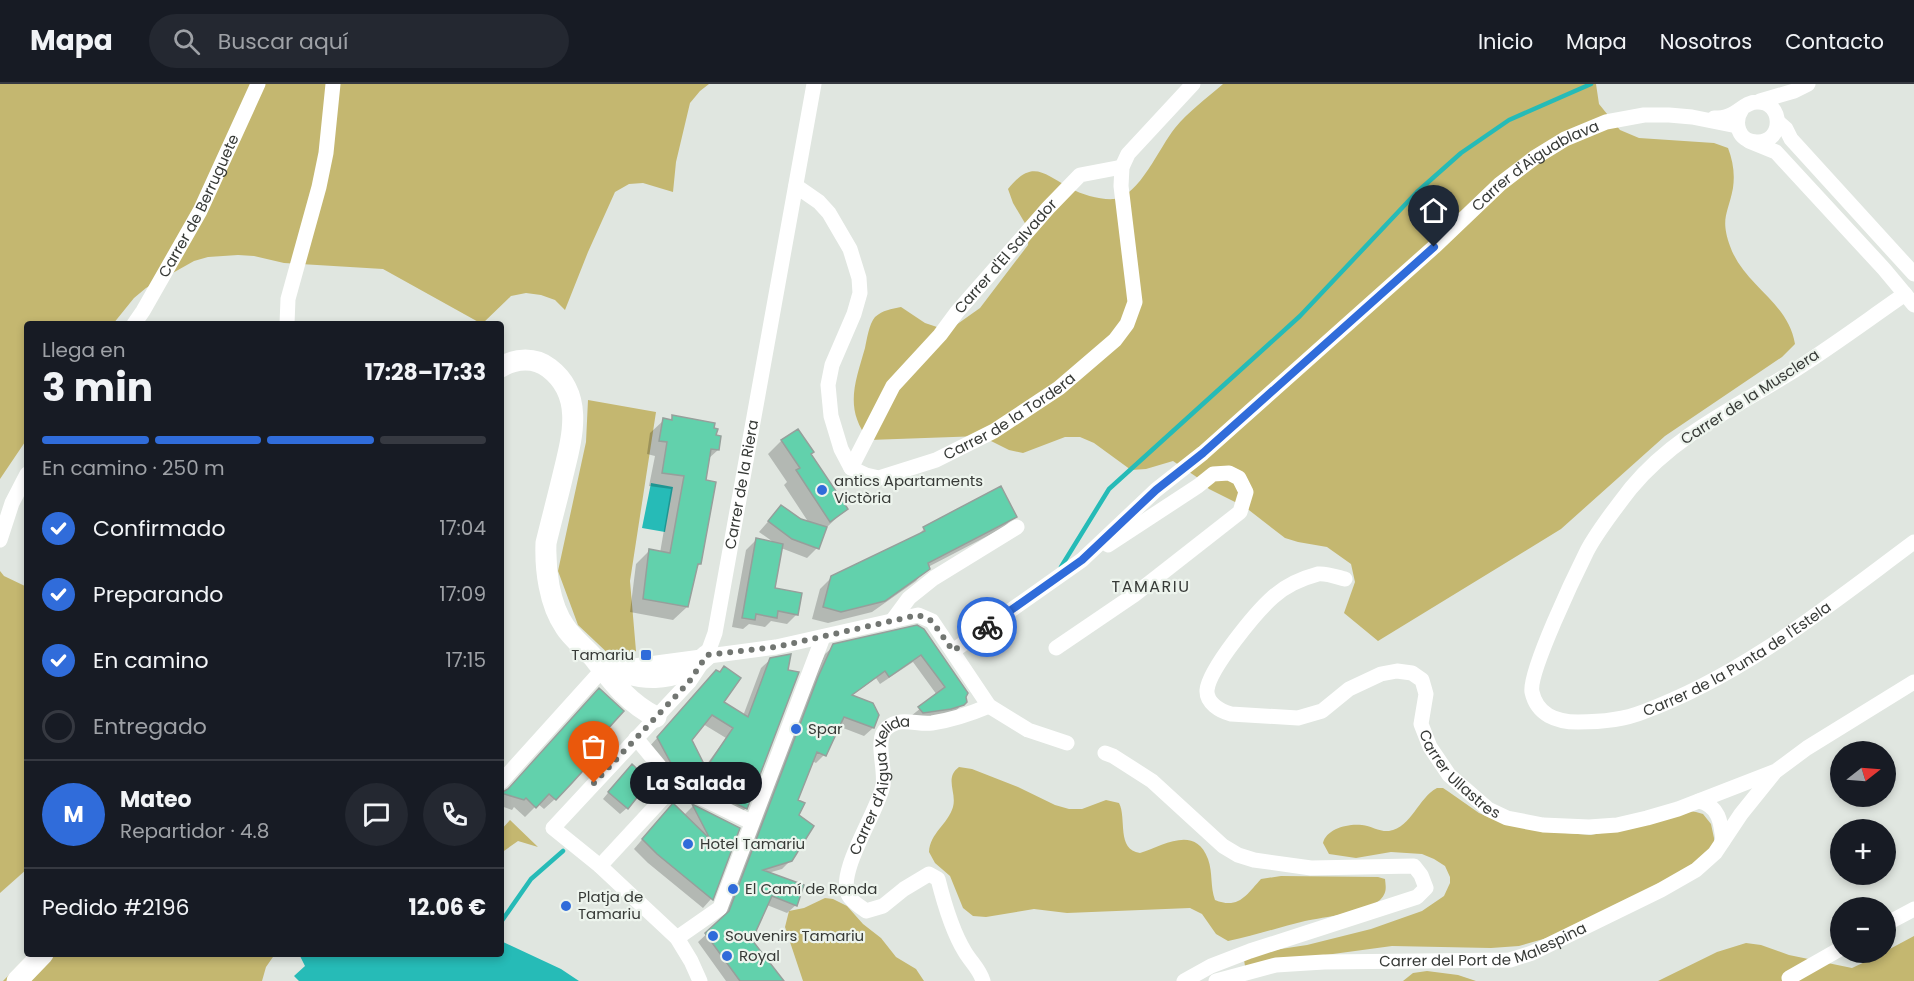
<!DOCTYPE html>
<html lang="es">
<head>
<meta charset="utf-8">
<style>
  :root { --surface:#171b24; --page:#242831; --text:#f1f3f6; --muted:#9ea1a6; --line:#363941; --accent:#306cda }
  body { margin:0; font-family:Poppins,sans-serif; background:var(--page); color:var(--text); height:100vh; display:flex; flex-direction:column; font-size:22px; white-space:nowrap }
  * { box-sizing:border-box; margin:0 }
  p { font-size:20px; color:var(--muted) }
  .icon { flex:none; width:33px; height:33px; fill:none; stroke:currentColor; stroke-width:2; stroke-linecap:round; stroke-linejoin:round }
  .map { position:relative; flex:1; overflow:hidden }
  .side { position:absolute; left:24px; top:237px; width:480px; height:636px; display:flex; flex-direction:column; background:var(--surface); border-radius:6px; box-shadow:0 3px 9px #0003 }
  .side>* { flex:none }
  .needle { width:39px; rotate:73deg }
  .controls { position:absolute; left:1830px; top:657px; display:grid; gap:12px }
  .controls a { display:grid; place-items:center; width:66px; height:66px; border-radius:50%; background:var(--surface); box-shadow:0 3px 9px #0003; font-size:30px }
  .pin { position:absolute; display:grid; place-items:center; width:51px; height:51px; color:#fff; margin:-62px -26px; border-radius:50% 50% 50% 0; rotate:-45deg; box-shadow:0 0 6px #0007 }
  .pin .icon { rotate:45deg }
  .courier { position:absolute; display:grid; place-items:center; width:60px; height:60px; margin:-30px; border:4px solid #306cda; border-radius:50%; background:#fff; color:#222; box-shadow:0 2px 8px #0007 }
  .bubble { position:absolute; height:42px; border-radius:21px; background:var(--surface); box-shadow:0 3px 9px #0003; font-size:20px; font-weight:700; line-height:42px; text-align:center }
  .headline em { font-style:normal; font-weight:700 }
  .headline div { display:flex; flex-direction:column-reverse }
  .headline { display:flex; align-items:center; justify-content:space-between; height:102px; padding:0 18px }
  h1 { font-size:39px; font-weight:700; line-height:45px }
  .bar { display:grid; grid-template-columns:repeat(4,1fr); gap:9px 6px; align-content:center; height:72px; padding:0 18px }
  .bar i { height:8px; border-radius:4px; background:var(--line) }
  .bar .current { background:var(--accent) }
  .bar p { grid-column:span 4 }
  .line { display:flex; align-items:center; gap:15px; padding:0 18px; border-top:2px solid var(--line) }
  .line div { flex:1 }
  .round { display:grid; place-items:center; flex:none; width:63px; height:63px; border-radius:32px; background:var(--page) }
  ol { padding:0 18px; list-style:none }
  li { display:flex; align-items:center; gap:18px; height:66px }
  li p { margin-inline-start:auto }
  li .icon { padding:6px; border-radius:50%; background:var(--accent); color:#fff; stroke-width:4 }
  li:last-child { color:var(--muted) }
  li i { width:33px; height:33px; border:3px solid var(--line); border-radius:50% }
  header { display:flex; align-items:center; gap:36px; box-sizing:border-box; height:84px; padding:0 30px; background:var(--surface); border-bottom:2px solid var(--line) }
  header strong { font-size:28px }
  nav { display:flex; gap:33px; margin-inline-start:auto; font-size:21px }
  .search { width:420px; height:54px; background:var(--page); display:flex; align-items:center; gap:15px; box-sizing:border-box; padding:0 21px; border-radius:33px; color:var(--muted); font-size:22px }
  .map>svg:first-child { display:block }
</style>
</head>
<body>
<header>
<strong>Mapa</strong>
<div class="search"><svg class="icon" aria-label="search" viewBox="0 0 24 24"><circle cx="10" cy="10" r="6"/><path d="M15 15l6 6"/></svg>Buscar aquí</div>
<nav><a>Inicio</a><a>Mapa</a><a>Nosotros</a><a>Contacto</a></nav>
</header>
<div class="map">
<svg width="1914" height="897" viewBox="0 0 1914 897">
  <rect width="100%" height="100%" fill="#e0e6e0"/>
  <path fill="#c4b770" d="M0,0H709L700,7L690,19L676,78L673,108L643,99L629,100L615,108L588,168L565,226L555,216L541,211L526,209L511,212L482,240L383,185L284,179L254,172L238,171L208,173L194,177L146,204L134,214L113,240H27V355L0,395Z
    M1223,0H1596L1599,20L1620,46L1639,54L1714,59L1728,64C1733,77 1735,90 1733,104C1728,130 1720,134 1730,162C1744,202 1788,217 1795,260L1782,273L1665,352L1561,445L1378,557L1344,529L1355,498L1351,480L1327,463L1298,458L1285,454L1245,423L1209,405L1198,394L1173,377L1146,385L1131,386L1094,359L1080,353H1065L1023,369L1009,366L981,352L869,356C844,325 855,299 865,264C867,255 869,240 875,233C883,226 891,225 901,223L925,239L940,244L956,241L980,224L1028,161L1029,146L1013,119L1008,105C1032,75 1043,89 1070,104C1082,111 1101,116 1114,115C1139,113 1160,62 1175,44C1188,28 1207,14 1223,0Z
    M588,316L656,328L630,497L636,567L614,575L578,541L558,487L586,358Z
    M0,487L4,492L27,503V785L0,809Z
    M959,683L972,685L1018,703L1055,721L1069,725H1082L1106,716L1119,719C1127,734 1116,766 1140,769C1163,762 1195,740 1208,775C1213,789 1210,803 1215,816C1239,826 1247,810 1261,795L1281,792L1378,793L1385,795C1386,804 1387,809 1380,816C1365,829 1324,833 1305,837C1279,843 1254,852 1228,857L1216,850L1202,830L1190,824L1067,829L1034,825L986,833L973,832L963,824L950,792L935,779L929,768C930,749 948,740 953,723C957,708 944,694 959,683Z
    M1437,704H1443L1449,708L1479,729L1505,740L1540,747L1591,751L1653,739L1689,727L1696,728L1703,730L1711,740L1714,754V761L1709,768L1677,792L1547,854L1519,862L1491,864L1392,862L1245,882L1244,876L1274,866L1307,861L1371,845L1422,827L1444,812L1450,799V793L1445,782L1434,775L1422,770L1391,768L1356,774L1329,770L1323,759C1326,745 1348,739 1362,741C1371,742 1380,748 1389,747C1412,743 1418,714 1437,704Z
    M510,736L538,763L518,757L501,769V746Z
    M825,814L833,815L847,822L863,840L881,854L896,873L916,885L924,897H803L785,843L789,827L804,824Z
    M1914,852V897H1658L1717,868L1746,859L1761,861L1789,871L1852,884L1886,868V867Z
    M29,870H275L266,883L262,897H3Z
    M1427,887L1458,891L1476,897H1403L1413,889Z"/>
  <path fill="#26bbb7" d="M651,399L673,403L665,448L642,444Z
    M501,857L561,885L579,897H299L294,892L305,882L299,870H501Z"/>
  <path fill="#0003" fill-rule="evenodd" d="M673,333L715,352L718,366L708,375L704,397L700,480L695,484L692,496L687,523L673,536L630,528L636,480L649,467L660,469L671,405L649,402L655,372L647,370L650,349L664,336L669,337Z
    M797,347L809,371L846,425L826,444L817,464L807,474L781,464L773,505L797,530L787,540L771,537L765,543L749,540L743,545L732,543L746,466L756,456L776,460L759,448L781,423L801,437L809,439L784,401L787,398L768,370L781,357Z
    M1001,405L1015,432L1003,444L928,483L916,497L872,528L828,539L812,535L820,505L832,493L915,454L924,445Z
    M917,543L965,617L954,629L942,633L911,632L937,611L913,578L880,600L876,594L851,612L877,631L873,644L864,652L838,642L824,671L816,679L812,677L796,717L797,732L791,776L782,785L768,789L796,821L787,829L767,821L751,856L783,897H726L698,858L722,836L810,603L825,570L834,562Z
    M771,575L746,724L737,733L672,702L649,663L708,597L722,619L743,632L761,584ZM703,640L726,654L704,684L690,655Z
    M603,648L555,715L544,725L538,720L525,733L514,723L512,726L501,722V708L504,709Z
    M625,688L627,724L620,730L603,715Z
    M693,722L738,744L711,815L703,824L648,779L634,765L664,730L684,731Z"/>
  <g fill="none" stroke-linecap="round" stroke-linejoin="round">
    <path stroke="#26bbb7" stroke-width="4.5" d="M1061,483L1109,405L1300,232L1417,108L1461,69L1509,36L1591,0
      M501,838L531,795L563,767"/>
  </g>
  <path fill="#62d1ac" stroke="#969f9b" stroke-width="1.5" fill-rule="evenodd" d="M672,331L715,339L714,344L718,345L716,351L721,352L719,366L711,365L706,396L716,398L701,480H698L688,523L643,515L649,465L670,469L684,392L662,389L667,358L659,357L663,334L672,336Z
    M798,345L814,368L811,370L848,425L830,438L796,386L800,384L781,356Z
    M1001,402L1017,433L928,479L930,485L885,517L841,528L823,523L831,492L925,447L923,443Z
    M781,421L801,435L827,443L819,465L792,455L768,437Z
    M756,454L783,460L775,504L802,509L798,531L778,527L777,534L756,530L755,536L742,534Z
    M917,541L924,545L968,609L966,613L967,618L964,621L951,625L923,629L918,623L945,603L921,571L889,593L885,587L852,611L873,619L879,631L874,644L844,633L826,672L817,668L798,716L805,719L799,731L814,742L792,777L763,786L804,801L797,822L772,812L752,856L784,897H740L705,849L729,827L818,593L833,560Z
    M791,570L788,586L799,588L747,725L681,693L673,683L657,653L716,586L720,588L724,582L741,594L724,618L748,633L770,574ZM712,631L733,644L706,684L692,656Z
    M599,604L624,627L605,648L607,650L605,654L609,658L572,699L556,716L549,710L536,724L526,714L524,716L501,709L508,705Z
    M632,680L650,697L628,725L608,708Z
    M673,719L710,755L692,720L740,744L713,816L657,770L642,755Z"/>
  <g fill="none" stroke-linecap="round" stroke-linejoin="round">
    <g stroke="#fff" stroke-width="15">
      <path d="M1760,17L1794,7L1808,0"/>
      <path d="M1714,34C1719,34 1724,34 1728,32C1739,29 1745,18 1757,18C1784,17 1784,59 1757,58C1738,58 1733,38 1742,25"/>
      <path d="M1778,38L1786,45L1791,55L1914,190"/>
      <path d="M1749,57L1776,68L1884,185L1914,221"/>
      <path id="s1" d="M796,102L819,118L829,129L850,165L859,194L860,209L854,230L832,281L828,301L831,332L841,365L851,384L866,391L879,394L936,376L994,347L1059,304L1115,256L1127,240L1135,218L1121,102L1122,83L1128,70L1193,0"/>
      <path id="s2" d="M1905,210C1866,237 1827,266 1787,291C1732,325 1673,353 1631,404C1617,422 1598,446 1587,467C1576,489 1528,589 1532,608C1537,631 1557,638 1578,638C1600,638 1623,636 1643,628C1744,591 1829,521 1914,458"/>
      <path id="s3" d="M134,240L143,227L200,127L258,0"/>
      <path d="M287,240L288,215L319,103L326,69L333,0"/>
      <path id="s4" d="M851,384L893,302L940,251L957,228L1048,124L1080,91L1122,83"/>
      <path d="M0,456L12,419L27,390"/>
      <path id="s5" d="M1345,495C1337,493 1326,489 1318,490C1303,494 1285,502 1273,513C1256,528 1209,585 1207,606C1206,619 1220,627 1231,630L1298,634L1322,627L1349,605L1381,590L1397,587L1412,589L1422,596L1426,610L1421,640L1430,663L1449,691L1488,725L1507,734L1543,741L1589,743L1617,741L1647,734L1678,725L1776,687L1807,664L1914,598"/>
      <path d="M892,537L909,514L934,494L1017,443"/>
      <path d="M1056,564L1134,511L1240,428L1246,408L1239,394L1229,389L1213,390L1198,402L1108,461"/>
      <path id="s6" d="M953,567L1082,476L1156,406L1203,369L1434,163L1500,100L1534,74L1565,55L1606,38L1644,31H1669L1692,33L1737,42"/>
      <path d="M619,584L776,563L918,531L932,537L989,622L1028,646L1067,659"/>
      <path d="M636,654L675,701L751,738"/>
      <path d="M1105,669L1113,672L1152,697L1223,762L1238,771L1254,776L1311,784L1414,782L1421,791L1426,804L1417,813L1250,867L1211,882L1184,897"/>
      <path d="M501,698L602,586"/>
      <path d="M1699,717C1719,722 1721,738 1723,757"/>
      <path d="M600,782L675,701"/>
      <path d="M1886,840L1914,825"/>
      <path d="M677,854L720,824L823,553"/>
      <path d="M1789,894L1840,865"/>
      <path id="s7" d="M700,897L691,877L677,854L600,782L553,744L689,598L707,571L715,549L814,0"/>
      <path id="s8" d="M983,897C980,886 971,878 965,868C952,847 944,819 938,795L929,790L904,805L883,822L866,827C861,823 852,818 849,812C835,790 879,726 883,701C886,684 874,655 887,644C901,632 916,641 932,639C952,636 970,630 989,622"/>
      <path id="s9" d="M1216,897L1276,881L1324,878L1510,876L1532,869L1661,806L1696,786L1715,769L1741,730L1774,689"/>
    </g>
    <path stroke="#fff" stroke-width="21" d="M501,283C516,274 535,273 549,284C586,312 571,357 562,395C557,416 551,438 546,459C545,485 549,520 565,543C572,554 584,563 593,573C612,597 628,619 656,633
      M600,577C636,599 676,601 707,571
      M17,897L43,870"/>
  </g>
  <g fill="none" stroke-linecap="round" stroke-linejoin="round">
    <path stroke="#727672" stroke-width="6" stroke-dasharray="0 10.8" d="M594,699L689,598L707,571L776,563L918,531L932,537L953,567L987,543"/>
    <path stroke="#306cda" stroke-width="8" d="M987,543L1082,476L1156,406L1203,369L1434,163"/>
  </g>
  <g fill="#306cda" stroke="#edf4ed" stroke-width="2">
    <circle cx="822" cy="406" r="6"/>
    <rect x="640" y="565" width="12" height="12" rx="3"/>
    <circle cx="796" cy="645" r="6"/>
    <circle cx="688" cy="760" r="6"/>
    <circle cx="733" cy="805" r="6"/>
    <circle cx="566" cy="822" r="6"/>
    <circle cx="713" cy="852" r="6"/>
    <circle cx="727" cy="872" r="6"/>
  </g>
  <g text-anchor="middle" stroke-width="4.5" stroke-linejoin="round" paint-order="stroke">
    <g font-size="15" fill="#373a37" stroke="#edf4ed">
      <text dy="5" stroke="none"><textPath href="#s6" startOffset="760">Carrer d'Aiguablava</textPath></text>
      <text dy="5" stroke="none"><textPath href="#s3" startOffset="135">Carrer de Berruguete</textPath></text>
      <text dy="5" stroke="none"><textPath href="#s4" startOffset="264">Carrer d'El Salvador</textPath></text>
      <text transform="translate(1750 313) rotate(-33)" y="5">Carrer de la Musclera</text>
      <text dy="5" stroke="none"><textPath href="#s1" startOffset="490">Carrer de la Tordera</textPath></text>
      <text dy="5" stroke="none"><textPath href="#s7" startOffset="621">Carrer de la Riera</textPath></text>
      <text dy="5" stroke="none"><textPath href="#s2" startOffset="800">Carrer de la Punta de l'Estela</textPath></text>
      <text dy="5" stroke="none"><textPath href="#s5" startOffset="546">Carrer Ullastres</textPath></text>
      <text dy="5" stroke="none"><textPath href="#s8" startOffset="342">Carrer d'Aigua Xelida</textPath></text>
      <text dy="5" stroke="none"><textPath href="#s9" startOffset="272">Carrer del Port de Malespina</textPath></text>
    </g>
    <g font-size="15" fill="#373a37" stroke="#edf4ed" text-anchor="start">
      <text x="834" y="402">antics Apartaments<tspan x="834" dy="17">Victòria</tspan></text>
      <text x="634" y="576" text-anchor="end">Tamariu</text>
      <text x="808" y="650">Spar</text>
      <text x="700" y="765">Hotel Tamariu</text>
      <text x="745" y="810">El Camí de Ronda</text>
      <text x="578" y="818">Platja de<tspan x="578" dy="17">Tamariu</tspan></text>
      <text x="725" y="857">Souvenirs Tamariu</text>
      <text x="739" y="877">Royal</text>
    </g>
    <g font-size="16" letter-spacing="1.5" fill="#373a37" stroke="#edf4ed">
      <text x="1151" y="508">TAMARIU</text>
    </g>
  </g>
</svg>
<div class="controls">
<a><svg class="needle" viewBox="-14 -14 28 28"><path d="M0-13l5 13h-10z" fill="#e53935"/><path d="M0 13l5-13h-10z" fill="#9ea1a6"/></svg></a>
<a>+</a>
<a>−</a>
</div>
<div class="pin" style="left:594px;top:699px;background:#ea580c"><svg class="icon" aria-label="bag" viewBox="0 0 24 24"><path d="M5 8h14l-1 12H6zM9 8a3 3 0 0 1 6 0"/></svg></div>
<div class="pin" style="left:1434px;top:163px;background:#1f2937"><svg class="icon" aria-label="home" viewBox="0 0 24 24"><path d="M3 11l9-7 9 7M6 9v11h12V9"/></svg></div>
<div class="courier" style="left:987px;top:543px"><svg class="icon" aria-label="bike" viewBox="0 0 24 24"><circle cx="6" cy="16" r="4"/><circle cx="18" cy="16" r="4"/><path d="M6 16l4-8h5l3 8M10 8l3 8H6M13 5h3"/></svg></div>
<div class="bubble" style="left:630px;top:678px;width:132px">La Salada</div>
<section class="side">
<div class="headline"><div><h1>3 min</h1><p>Llega en</p></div><em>17:28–17:33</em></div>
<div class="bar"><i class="current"></i><i class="current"></i><i class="current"></i><i></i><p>En camino · 250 m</p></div>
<ol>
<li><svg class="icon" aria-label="check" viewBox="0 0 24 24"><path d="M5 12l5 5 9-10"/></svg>Confirmado<p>17:04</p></li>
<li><svg class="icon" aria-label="check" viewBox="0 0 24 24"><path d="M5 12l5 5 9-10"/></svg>Preparando<p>17:09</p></li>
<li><svg class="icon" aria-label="check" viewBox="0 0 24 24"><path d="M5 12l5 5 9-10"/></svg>En camino<p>17:15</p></li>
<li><i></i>Entregado</li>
</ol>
<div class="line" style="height:108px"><b class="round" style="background:var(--accent);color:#fff">M</b><div><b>Mateo</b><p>Repartidor · 4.8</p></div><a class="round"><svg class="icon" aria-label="chat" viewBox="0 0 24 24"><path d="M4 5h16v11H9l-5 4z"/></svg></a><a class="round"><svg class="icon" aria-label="phone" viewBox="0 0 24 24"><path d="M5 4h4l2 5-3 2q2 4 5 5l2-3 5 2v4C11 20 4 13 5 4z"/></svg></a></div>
<div class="line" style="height:78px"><div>Pedido #2196</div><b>12.06 €</b></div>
</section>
</div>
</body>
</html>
